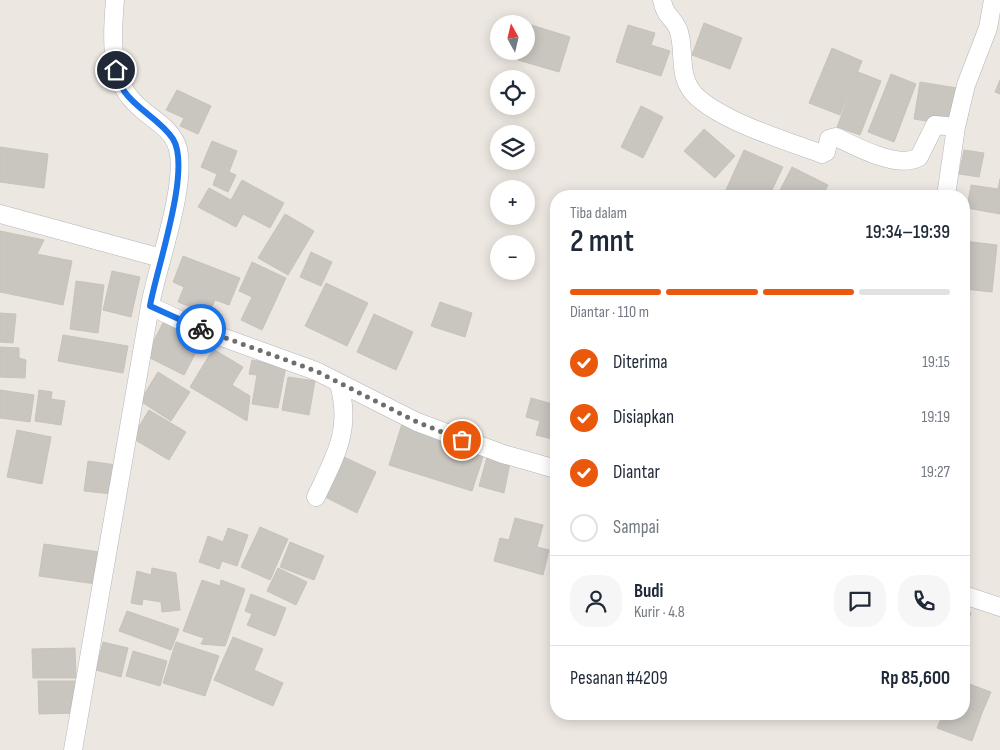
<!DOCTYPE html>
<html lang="id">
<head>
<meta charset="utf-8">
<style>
  :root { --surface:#fff; --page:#f6f6f7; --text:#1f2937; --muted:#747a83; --line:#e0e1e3; --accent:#ea580c }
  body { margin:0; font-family:"Sofia Sans Condensed",sans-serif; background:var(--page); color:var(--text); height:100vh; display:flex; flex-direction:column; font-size:19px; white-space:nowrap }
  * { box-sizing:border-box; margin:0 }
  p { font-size:16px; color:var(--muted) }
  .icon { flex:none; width:28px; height:28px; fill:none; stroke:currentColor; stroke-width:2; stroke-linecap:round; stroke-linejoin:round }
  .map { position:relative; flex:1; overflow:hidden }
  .details { position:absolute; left:550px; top:190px; width:420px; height:530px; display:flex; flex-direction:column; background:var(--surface); border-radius:20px; box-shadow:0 2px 12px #0003 }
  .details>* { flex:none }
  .needle { width:32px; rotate:352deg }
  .tools { position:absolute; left:490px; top:15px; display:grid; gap:10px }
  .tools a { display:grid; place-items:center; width:45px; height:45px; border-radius:50%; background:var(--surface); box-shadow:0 2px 12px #0003; font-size:25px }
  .pin { position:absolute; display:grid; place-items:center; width:42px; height:42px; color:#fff; margin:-21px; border:2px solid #fff; border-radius:50%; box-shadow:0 1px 5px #0007 }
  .courier { position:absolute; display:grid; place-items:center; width:50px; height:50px; margin:-25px; border:4px solid #1a73e8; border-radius:50%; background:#fff; color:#222; box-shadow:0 1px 6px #0007 }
  .summary em { font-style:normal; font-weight:600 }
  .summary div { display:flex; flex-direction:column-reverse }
  .summary { display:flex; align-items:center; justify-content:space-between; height:85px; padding:0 20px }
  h1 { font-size:32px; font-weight:600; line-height:38px }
  .bar { display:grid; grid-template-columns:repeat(4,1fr); gap:8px 5px; align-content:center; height:60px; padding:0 20px }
  .bar i { height:6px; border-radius:4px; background:var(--line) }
  .bar .active { background:var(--accent) }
  .bar p { grid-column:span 4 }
  .line { display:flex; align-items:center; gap:12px; padding:0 20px; border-top:1px solid var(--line) }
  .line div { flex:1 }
  .round { display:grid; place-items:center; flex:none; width:52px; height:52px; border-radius:20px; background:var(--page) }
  ol { padding:0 20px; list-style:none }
  li { display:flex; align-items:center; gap:15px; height:55px }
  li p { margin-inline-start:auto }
  li .icon { padding:5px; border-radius:50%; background:var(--accent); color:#fff; stroke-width:4 }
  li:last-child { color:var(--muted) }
  li i { width:28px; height:28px; border:2px solid var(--line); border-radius:50% }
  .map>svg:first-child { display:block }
</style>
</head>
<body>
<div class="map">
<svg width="1000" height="750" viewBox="0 0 1000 750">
  <rect width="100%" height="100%" fill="#ede7e1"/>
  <path fill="#c9c5bf" stroke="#c9c2bb" d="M704,23L742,38L730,69L692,55Z
    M528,24L570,37L559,72L518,60L520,51H526Z
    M628,25L655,33L651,45L670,51L661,76L616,62Z
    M832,48L862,61L840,115L809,103Z
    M858,72L881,81L860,135L837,127Z
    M891,74L916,84L894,142L868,132Z
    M1000,80V94L995,92Z
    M920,82L957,88L950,125L914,119Z
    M177,90L211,106L198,134L180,126L184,118L166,110Z
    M641,106L663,117L643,158L621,147Z
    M704,129L735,156L715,178L684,151Z
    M212,141L237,151L229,172L236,175L228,192L213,185L217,174L201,167Z
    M0,147L48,154L44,188L0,182Z
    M744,150L783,167L769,196H740L726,190Z
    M964,150L984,153L979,177L959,174Z
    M792,167L828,185L823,196H777Z
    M1000,179V214L967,208L971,185L998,189Z
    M242,180L284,203L270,228L243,214L236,227L198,207L209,188L231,200Z
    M285,214L314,231L288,275L258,258Z
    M0,231L44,240L37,254L72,261L63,305L0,292Z
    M964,241L997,245L992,292L964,289Z
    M311,252L332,262L321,286L300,277Z
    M183,256L240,278L229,305L215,300L209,314L178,302L184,287L173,282Z
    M252,262L286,278L262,330L241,320L252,297L239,291Z
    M112,271L140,277L131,317L103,310Z
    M76,281L104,285L98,333L70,329Z
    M326,283L368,303L347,346L305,326Z
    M440,302L472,313L465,337L431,326Z
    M0,313L16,314L13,343L0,342Z
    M374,314L413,332L396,370L357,352Z
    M165,319L203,339L184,375L146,356Z
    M63,335L128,346L123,373L58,361Z
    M0,347L19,348V358L26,360L25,378L0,377Z
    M213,349L243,367L232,385L250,396L247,421L190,387Z
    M252,360L286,366L278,408L252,404L257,375L249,374Z
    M158,372L190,392L171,421L140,401Z
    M288,377L315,381L309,415L282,410Z
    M0,390L34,395L30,422L0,418Z
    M39,390L52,392L51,399L65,401L61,425L35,421Z
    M531,398L556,405V440L536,435L540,421L526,417Z
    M149,410L186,432L169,460L132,438Z
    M402,424L485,451L472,491L389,465Z
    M17,430L51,437L42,484L7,477Z
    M344,457L376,472L357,513L325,497Z
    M487,457L510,463L504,493L479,486Z
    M88,461L116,465L112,494L84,491Z
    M515,518L543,525L537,547L549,550L543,575L494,561L500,538L509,540Z
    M260,527L288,539L270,580L241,567Z
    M228,528L248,535L237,566L222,561L219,569L199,562L208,536L223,542Z
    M290,542L324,556L314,580L280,567Z
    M44,544L100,552L96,584L39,576Z
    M152,568L176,573L180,610L162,612L161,602L143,599L142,605L131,603L137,571L151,575Z
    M278,568L307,582L296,605L267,591Z
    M202,580L220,586L221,580L245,589L225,646L201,644L204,638L183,631Z
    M251,594L286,608L275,636L247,625L252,614L245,611Z
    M127,611L179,629L171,650L119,631Z
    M964,611L971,613L964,635Z
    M233,637L263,649L254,670L283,683L273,706L214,680Z
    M103,642L128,648L121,677L96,670Z
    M176,642L219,656L205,696L163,683Z
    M75,648L76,678H33L32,649Z
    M133,651L167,661L160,686L126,676Z
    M38,681H75V713L39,714Z
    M964,682L991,692L982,713L964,706Z
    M964,707L982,713L972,741L937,728L943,714H964Z"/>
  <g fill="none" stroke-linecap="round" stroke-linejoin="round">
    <defs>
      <path id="street" d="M115,0C112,33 109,77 134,102C148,118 172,126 178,149C187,187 157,266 150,306L197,328L316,371L417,422L503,454L556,469
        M662,0C665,17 673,17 678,29C685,46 679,69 688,85C702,116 790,142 822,154L826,152L829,139L836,137C855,146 898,170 919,157L935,125L956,127
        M946,196L956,127L966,85L988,28L993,0
        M0,214L161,258
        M316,497C335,456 352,431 339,384
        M964,595L1000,607
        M73,750L150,306"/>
    </defs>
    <use href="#street" stroke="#b2b5bc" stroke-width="19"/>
    <use href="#street" stroke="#fff" stroke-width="18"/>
  </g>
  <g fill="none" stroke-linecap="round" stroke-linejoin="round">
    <path stroke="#706e6c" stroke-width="5" stroke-dasharray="0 9" d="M201,329L316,371L417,422L462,440"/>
    <path stroke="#1a73e8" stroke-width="6" d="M116,70C119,77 120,85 124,91C137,110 160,119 173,139C192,169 156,270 150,306L201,329"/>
  </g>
</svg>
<div class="tools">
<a><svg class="needle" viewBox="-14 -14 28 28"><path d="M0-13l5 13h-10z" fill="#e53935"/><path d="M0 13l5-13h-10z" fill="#747a83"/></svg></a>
<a><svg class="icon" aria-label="locate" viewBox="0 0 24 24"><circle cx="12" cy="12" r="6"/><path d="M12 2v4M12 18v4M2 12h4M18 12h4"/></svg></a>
<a><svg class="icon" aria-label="layers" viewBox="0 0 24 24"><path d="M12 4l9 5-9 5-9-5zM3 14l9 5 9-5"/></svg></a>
<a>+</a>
<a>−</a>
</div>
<div class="pin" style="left:462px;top:440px;background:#ea580c"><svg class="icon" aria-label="bag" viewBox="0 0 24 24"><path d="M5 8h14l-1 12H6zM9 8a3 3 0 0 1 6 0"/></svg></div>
<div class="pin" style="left:116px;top:70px;background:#1f2937"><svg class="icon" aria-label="home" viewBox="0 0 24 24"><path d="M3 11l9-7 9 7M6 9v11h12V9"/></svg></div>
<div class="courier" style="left:201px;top:329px"><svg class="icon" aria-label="bike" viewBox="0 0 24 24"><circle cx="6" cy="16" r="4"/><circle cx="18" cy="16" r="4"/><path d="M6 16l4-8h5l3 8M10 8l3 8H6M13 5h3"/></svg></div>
<section class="details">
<div class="summary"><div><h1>2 mnt</h1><p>Tiba dalam</p></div><em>19:34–19:39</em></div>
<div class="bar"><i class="active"></i><i class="active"></i><i class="active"></i><i></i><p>Diantar · 110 m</p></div>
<ol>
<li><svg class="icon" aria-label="check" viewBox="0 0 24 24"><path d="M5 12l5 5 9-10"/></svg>Diterima<p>19:15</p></li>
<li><svg class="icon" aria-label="check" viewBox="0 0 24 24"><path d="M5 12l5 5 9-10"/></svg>Disiapkan<p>19:19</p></li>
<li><svg class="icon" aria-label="check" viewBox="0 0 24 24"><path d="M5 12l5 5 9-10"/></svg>Diantar<p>19:27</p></li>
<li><i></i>Sampai</li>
</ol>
<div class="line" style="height:90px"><a class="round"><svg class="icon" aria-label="person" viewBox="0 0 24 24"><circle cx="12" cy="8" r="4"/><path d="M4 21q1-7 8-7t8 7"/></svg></a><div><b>Budi</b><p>Kurir · 4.8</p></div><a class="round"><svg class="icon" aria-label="chat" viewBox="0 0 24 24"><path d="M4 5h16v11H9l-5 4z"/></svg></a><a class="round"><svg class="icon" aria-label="phone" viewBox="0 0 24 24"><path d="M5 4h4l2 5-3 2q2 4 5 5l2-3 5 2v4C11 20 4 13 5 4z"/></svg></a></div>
<div class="line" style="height:65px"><div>Pesanan #4209</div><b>Rp 85,600</b></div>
</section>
</div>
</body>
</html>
